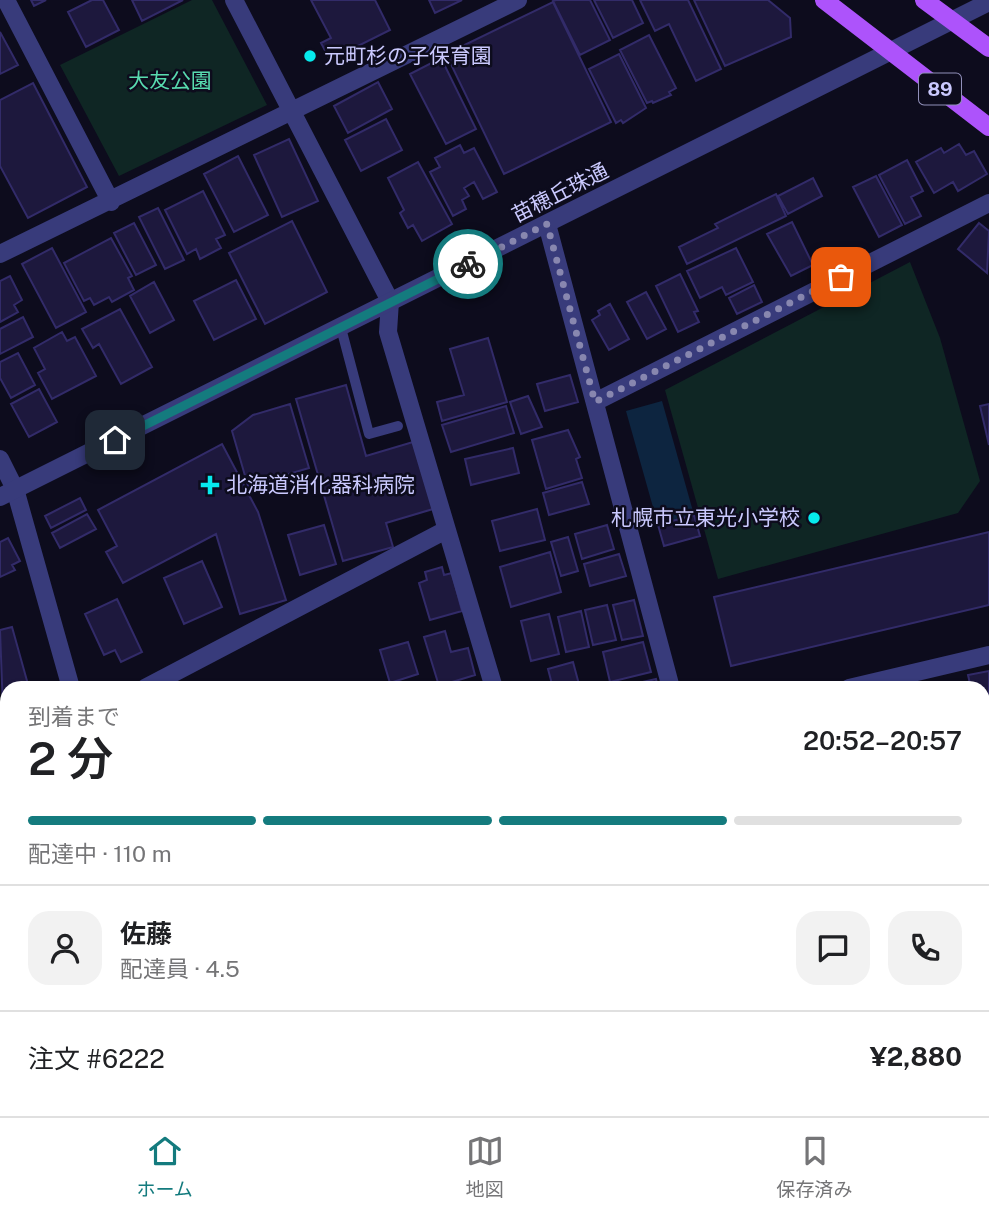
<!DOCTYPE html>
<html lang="ja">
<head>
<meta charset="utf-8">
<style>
  :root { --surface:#fff; --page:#f2f2f2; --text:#202124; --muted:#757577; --line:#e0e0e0; --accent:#147b7e }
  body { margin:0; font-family:"Public Sans","Noto Sans JP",sans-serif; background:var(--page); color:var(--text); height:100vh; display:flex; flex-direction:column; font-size:26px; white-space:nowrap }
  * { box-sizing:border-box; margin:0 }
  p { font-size:23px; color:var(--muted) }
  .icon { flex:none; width:38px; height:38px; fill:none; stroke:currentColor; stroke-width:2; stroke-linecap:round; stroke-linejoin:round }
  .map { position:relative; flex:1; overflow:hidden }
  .panel { position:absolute; left:0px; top:681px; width:990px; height:436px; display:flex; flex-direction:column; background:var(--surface); border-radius:21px 21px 0 0; box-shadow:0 2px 5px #0004 }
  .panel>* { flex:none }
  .pin { position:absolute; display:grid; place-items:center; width:60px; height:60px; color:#fff; margin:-30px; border-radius:14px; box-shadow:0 4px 10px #0006 }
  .courier { position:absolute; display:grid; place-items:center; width:70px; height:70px; margin:-35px; border:5px solid #147b7e; border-radius:50%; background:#fff; color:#222; box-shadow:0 2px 9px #0007 }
  .headline em { font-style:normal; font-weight:600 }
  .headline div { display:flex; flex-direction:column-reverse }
  .headline { display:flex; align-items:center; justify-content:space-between; height:119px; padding:0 28px }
  h1 { font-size:46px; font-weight:600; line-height:52px }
  .bar { display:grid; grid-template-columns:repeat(4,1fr); gap:10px 7px; align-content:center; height:84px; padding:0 28px }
  .bar i { height:9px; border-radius:5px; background:var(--line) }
  .bar .on { background:var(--accent) }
  .bar p { grid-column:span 4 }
  .line { display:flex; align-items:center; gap:18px; padding:0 28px; border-top:2px solid var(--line) }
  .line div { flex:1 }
  .round { display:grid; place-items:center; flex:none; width:74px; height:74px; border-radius:21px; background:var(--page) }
  .tab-bar { display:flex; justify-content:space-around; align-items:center; height:98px; border-top:2px solid var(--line); background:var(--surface); font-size:19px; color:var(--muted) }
  .tab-bar a { display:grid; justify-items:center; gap:4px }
  .tab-bar .on { color:var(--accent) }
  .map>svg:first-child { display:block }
</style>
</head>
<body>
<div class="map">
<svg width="989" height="1116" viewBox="0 0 989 1116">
  <rect width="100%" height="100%" fill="#0d0c1d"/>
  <path fill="#0f2624" d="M192,0H212L267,105L119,176L60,65Z
    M910,262L940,338L980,481L958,513L718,579L665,390Z
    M485,1110H592L594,1116H487Z"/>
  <path fill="#0d2540" d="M662,401L694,515L658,525L626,411Z"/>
  <path fill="#1d183d" stroke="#322b69" stroke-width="2" d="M31,0H46L34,6Z
    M92,0H103L119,30L86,47L68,12Z
    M132,0H183L142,21Z
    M311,0H375L390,30L330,60L321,43L331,38Z
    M429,0H462L435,13Z
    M556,0H590L610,40L580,55L553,1Z
    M594,0H632L643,23L613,38Z
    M640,0H688L721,69L696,81L669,24L655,31Z
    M694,0H768L790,18L791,37L725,66Z
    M553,2L611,122L504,174L446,54Z
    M0,32L18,65L0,74Z
    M649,35L676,88L669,92L671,95L653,103L652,101L647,103L620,50Z
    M619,54L646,108L623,123L621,120L616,123L589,69Z
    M441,58L476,129L446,144L410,74Z
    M378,82L392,109L348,133L334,106Z
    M33,83L87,187L28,218L0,166V100Z
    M386,119L402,150L361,171L345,140Z
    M289,139L318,201L282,217L254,155Z
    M959,144L966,155L974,151L987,174L958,191L953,182L934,193L916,162L941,148L944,153Z
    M460,145L464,153L474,148L497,192L483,199L474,182L464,188L469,196L462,200L466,209L453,216L430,172L440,167L435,158Z
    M238,156L268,215L234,232L204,174Z
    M907,160L923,191L911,197L921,216L905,224L879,175Z
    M418,162L452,224L422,241L413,225L408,228L400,213L404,210L388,178Z
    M876,176L902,225L879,237L853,187Z
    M813,178L822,196L788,214L778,196Z
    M203,191L225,235L216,239L221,248L200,259L196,249L187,254L165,210Z
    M776,194L786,216L687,264L679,247L718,228L715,224Z
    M158,208L184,260L165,269L139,217Z
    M292,221L327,292L265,324L229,253Z
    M792,222L813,265L791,276L767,234Z
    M134,223L156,265L136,275L114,233Z
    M979,223L989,231L987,273L958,249Z
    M111,238L132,276L128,278L134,290L112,302L109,297L94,305L90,298L84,301L64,263Z
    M52,248L86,312L56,328L22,264Z
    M736,248L753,282L726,295L722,287L700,298L687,271Z
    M680,274L698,311L694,312L699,322L678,332L656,286Z
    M10,276L22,300L14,305L18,312L0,322V281Z
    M236,280L256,319L214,340L194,301Z
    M154,282L174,320L150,333L130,296Z
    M754,285L762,302L737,314L729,298Z
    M646,292L666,329L647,339L627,302Z
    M610,304L629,339L609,350L592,320L600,315L598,311Z
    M120,309L152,367L121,384L99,344L93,348L82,329Z
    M23,317L33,337L0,354V329Z
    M62,332L67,341L75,337L96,376L52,399L38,373L45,369L34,348Z
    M488,338L507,402L442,421L437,402L464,395L450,349Z
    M18,353L35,385L11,398L0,378V362Z
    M570,375L578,402L545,411L537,384Z
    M346,385L366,456L413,442L433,509L386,523L393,547L343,561L296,399Z
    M39,389L57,422L29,437L11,404Z
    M528,396L542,427L521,434L510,402Z
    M290,404L309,468L248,486L232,431L253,415Z
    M989,404V445L980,406Z
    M506,406L514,433L451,452L442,425Z
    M568,430L580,457L576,459L582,478L546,489L532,440Z
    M222,444L258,512L286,600L240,614L216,534L123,583L106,552L117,546L98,510Z
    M513,448L519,473L471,485L465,459Z
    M582,482L589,504L549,515L543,493Z
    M80,498L86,510L51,528L45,516Z
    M537,509L545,540L500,551L492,521Z
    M87,514L96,529L60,548L52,533Z
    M694,515L700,536L664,546L658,525Z
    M324,525L336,564L300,575L288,535Z
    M607,525L614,549L582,559L575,534Z
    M989,532V605L731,666L714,597Z
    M568,537L578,571L561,576L551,542Z
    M8,538L20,561L12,565L15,570L0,577V542Z
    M550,552L561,592L511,607L500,567Z
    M619,554L626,576L590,586L584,564Z
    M202,561L222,607L184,624L164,578Z
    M442,567L444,575L452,573L462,611L430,620L419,583L427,580L425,572Z
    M117,599L142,652L121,662L115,650L104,655L85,614Z
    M634,600L643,636L622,640L613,605Z
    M607,605L616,640L593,645L585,610Z
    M581,611L589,647L566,652L558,617Z
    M549,614L559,654L531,661L521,621Z
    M12,627L29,688H7V709L3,710L0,630Z
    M445,631L451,652L468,648L475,675L439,686L424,637Z
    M408,642L418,674L390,683L380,650Z
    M643,642L651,672L610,682L603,652Z
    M573,662L580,688H553L548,669Z
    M989,671V710L984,711V688H971L968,675Z
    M656,679L658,688H629V685Z
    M0,714L7,724V745L0,750Z
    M984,935H987L989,943V968L984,969Z
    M984,974L989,975V1017L984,1018Z
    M989,1021V1053L987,1054L984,1023Z
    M989,1101V1116H976L974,1110H984V1102Z
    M84,1110H91L96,1116H74Z
    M298,1110H372L374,1116H300Z"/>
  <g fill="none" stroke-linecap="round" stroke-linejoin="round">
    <path stroke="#383b7b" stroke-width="10" d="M341,328L369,434L398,426"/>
    <path stroke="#383b7b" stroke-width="18" d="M6,0L111,202
      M234,0L390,301L388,332L494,688
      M547,224L671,688
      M0,254L518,0
      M595,402L989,203
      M0,459L15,489L71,688
      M145,688L446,530
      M849,688L989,655
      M984,868L989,867
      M984,887L989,906
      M469,1110L471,1116
      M611,1110L613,1116"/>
    <path stroke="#383b7b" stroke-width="18" d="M0,497L989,2
      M0,876L7,887
      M984,1084L989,1083
      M147,1110L152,1116
      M840,1116L869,1110"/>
    <path stroke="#ad53fb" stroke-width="18" d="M824,0L989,127
      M924,0L989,48"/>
  </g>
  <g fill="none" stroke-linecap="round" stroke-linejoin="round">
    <path stroke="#8887af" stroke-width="7" stroke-dasharray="0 12.6" d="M468,264L547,224L595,402L841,277"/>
    <path stroke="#147b7e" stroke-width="9" d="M115,440L468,264"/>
  </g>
  <g fill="#06eaed" stroke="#0d0c1d" stroke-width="2.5">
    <circle cx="310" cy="56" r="7"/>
    <path d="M206.5 474.5h7v7h7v7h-7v7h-7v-7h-7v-7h7z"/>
    <circle cx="814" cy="518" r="7"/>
  </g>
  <g text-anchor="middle" stroke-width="5" stroke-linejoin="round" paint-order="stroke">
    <rect fill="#0d0c1d" stroke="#9190ba" stroke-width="2" x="919" y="73.5" width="42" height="31" rx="5"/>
    <g font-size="19" font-weight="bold" fill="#cac9fe">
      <text x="940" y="96">89</text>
    </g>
    <g font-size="21" fill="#cac9fe" stroke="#0d0c1d" text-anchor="start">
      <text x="324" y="63">元町杉の子保育園</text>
      <text x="226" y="492">北海道消化器科病院</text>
      <text x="800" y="525" text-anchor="end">札幌市立東光小学校</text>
    </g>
    <g font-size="21" fill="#58dbaf" stroke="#0d0c1d">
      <text x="170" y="88">大友公園</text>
    </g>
    <g font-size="21" fill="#cac9fe" stroke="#0d0c1d">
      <text transform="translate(560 193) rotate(-27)" y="7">苗穂丘珠通</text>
    </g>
  </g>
</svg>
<div class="pin" style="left:841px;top:277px;background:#ea580c"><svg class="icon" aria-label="bag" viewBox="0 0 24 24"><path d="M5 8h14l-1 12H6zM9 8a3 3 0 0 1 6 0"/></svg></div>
<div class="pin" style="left:115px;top:440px;background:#1f2937"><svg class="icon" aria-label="home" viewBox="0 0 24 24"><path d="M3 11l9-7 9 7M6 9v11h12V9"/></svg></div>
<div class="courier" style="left:468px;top:264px"><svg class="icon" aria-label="bike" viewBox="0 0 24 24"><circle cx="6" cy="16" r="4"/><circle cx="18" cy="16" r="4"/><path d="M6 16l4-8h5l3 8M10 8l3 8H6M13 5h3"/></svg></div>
<section class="panel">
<div class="headline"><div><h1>2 分</h1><p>到着まで</p></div><em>20:52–20:57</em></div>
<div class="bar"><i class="on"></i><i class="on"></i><i class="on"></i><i></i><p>配達中 · 110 m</p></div>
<div class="line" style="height:126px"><a class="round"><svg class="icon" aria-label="person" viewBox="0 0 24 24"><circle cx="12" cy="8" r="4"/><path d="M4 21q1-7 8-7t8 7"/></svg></a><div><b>佐藤</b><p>配達員 · 4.5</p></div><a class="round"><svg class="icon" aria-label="chat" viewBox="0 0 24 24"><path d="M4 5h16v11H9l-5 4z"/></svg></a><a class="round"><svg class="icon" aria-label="phone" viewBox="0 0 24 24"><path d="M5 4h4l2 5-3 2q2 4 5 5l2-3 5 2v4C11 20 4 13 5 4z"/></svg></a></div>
<div class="line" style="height:91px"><div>注文 #6222</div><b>¥2,880</b></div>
</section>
</div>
<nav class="tab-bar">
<a class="on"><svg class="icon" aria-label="home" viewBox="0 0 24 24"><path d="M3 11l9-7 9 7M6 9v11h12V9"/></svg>ホーム</a>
<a><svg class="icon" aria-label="map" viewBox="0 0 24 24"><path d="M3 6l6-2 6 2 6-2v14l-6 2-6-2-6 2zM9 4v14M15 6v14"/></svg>地図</a>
<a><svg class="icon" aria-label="saved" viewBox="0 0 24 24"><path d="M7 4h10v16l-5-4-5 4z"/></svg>保存済み</a>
</nav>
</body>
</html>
